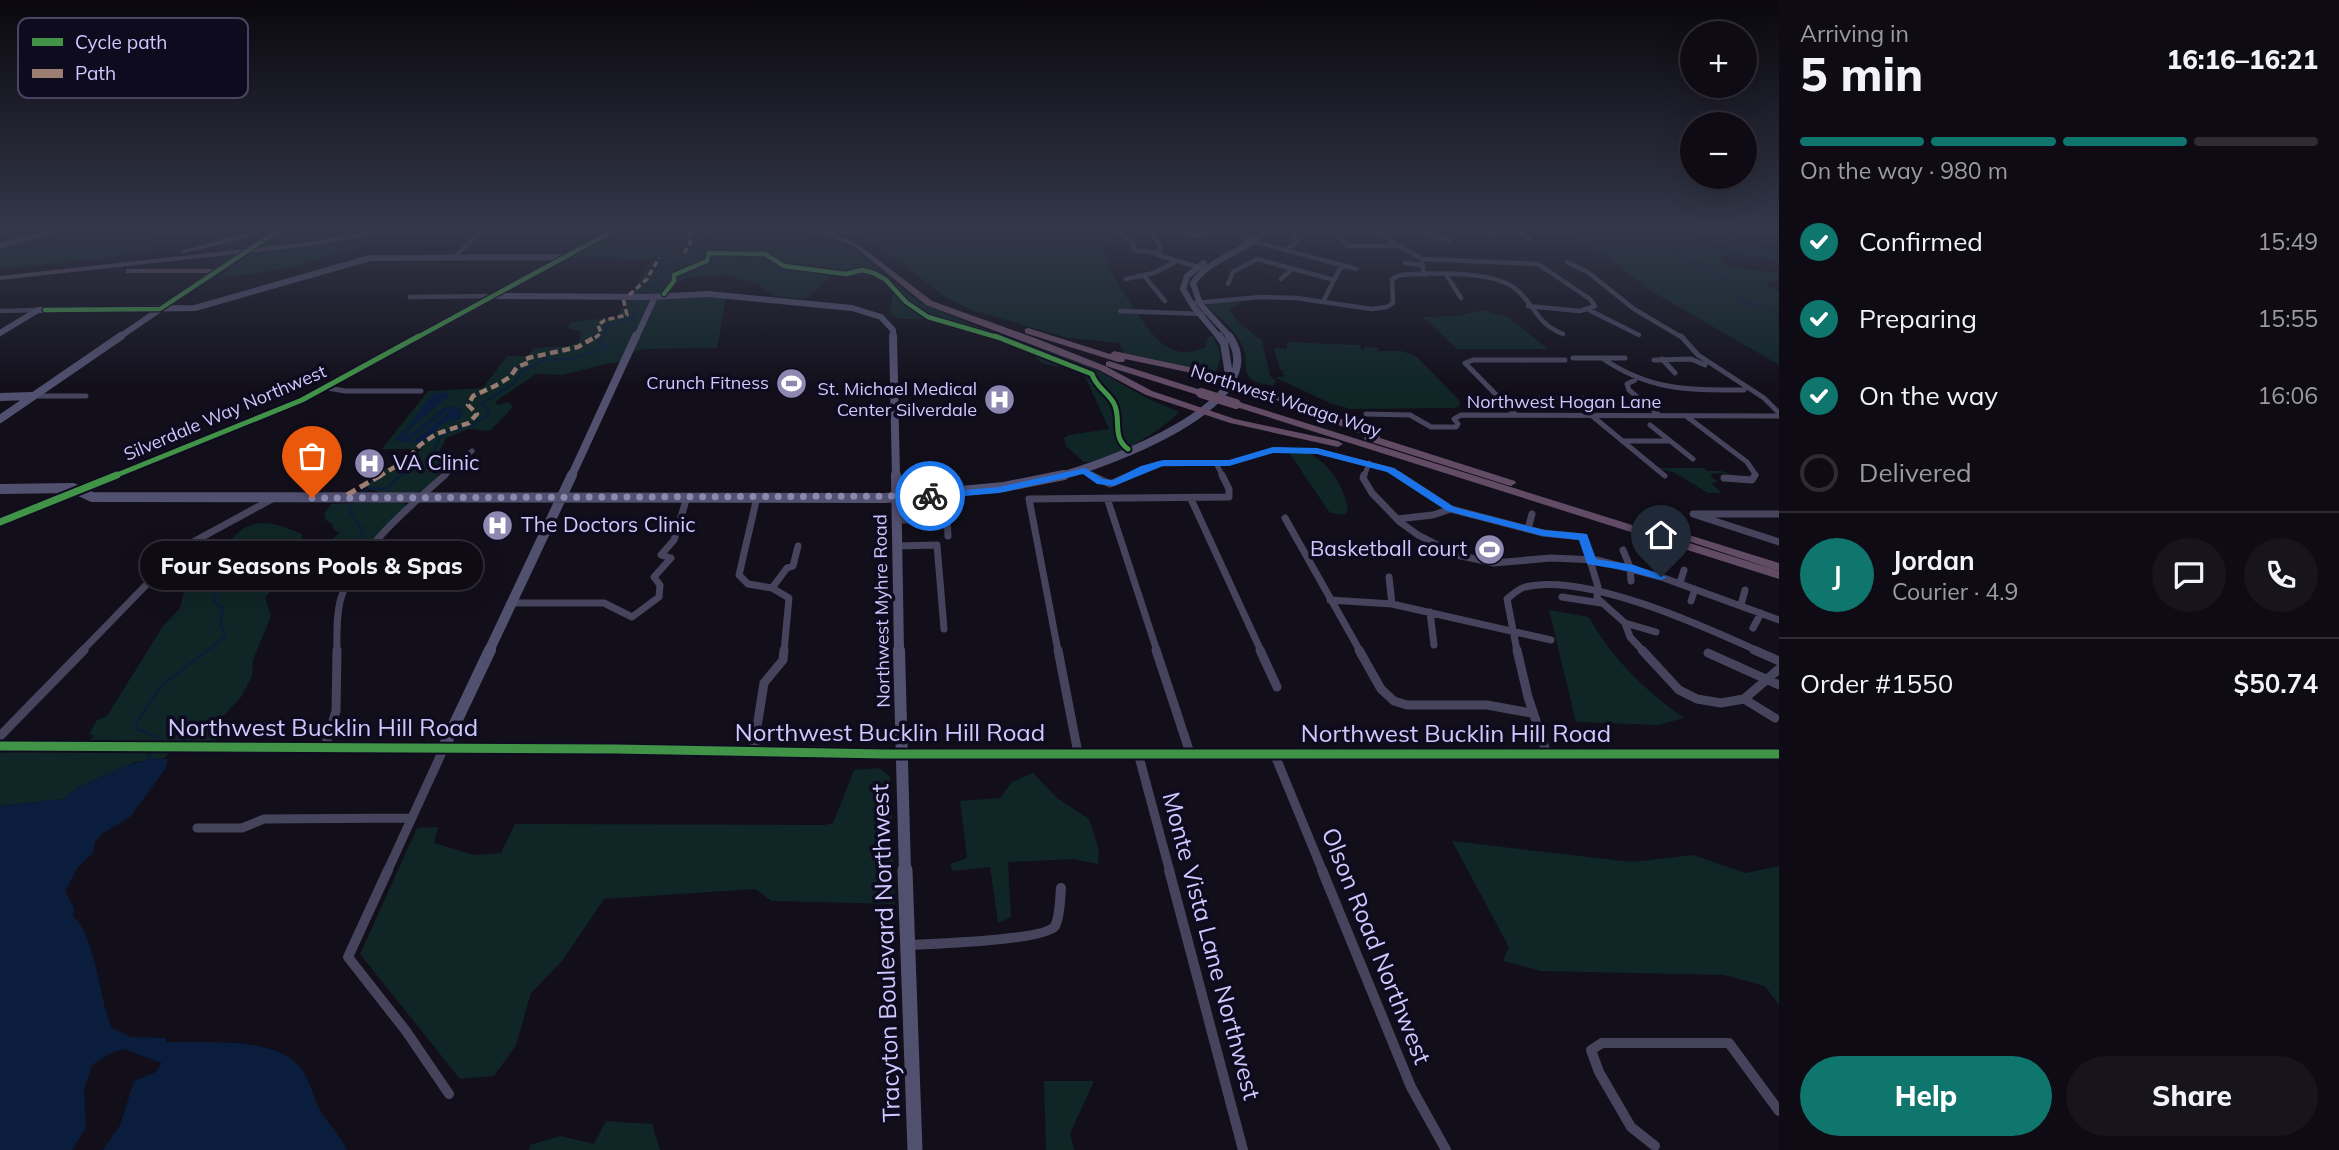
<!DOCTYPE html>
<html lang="en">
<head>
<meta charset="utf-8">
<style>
  :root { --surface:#0e0b14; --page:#17141d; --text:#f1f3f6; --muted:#9b9ba0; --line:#2e2b34; --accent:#0f766e }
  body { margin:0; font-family:Mulish,sans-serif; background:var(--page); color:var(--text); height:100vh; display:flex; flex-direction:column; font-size:26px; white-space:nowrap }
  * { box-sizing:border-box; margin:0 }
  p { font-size:23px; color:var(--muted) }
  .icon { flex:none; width:38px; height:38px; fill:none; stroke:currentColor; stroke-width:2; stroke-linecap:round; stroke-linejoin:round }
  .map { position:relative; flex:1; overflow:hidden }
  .sheet { display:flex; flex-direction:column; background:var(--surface); width:560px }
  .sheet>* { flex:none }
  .buttons { position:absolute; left:1680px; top:21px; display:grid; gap:14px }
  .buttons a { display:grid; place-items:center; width:77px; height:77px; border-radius:50%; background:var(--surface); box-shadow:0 7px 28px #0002,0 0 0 2px var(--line); font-size:35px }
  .pin { position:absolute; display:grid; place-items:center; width:60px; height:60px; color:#fff; margin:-72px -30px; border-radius:50% 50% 50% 0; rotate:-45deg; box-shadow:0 0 7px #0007 }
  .pin .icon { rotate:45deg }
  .courier { position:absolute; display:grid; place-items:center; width:70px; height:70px; margin:-35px; border:5px solid #1a73e8; border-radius:50%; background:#fff; color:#222; box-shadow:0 2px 9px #0007 }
  .bubble { position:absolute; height:49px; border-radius:24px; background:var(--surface); box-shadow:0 7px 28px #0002,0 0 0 2px var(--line); font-size:23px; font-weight:800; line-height:49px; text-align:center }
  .overview em { font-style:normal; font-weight:800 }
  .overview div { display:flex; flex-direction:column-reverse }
  .overview { display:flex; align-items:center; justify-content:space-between; height:119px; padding:0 21px }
  h1 { font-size:46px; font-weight:800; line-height:52px }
  .bar { display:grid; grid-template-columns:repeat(4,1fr); gap:10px 7px; align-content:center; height:84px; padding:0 21px }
  .bar i { height:9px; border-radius:5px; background:var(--line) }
  .bar .active { background:var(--accent) }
  .bar p { grid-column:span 4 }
  .line { display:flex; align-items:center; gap:18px; padding:0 21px; border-top:2px solid var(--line) }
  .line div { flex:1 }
  .round { display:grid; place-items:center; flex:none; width:74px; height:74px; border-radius:37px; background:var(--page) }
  ol { padding:0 21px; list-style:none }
  li { display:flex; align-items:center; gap:21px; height:77px }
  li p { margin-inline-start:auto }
  li .icon { padding:7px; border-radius:50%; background:var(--accent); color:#fff; stroke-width:4 }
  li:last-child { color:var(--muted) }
  li i { width:38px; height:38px; border:4px solid var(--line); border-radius:50% }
  .action { display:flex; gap:14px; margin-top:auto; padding:14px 21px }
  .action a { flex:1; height:80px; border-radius:42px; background:var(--accent); color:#fff; font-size:28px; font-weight:800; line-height:80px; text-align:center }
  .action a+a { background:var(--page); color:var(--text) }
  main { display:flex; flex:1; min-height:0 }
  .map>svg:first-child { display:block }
</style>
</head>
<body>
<main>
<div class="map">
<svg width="1779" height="1150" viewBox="0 0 1779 1150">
  <rect width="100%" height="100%" fill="#120f1a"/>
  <path fill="#0f2526" d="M72,228H151L149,247L153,249L108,258L0,269V250Z
    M291,228H425L289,268L219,278L263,243Z
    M618,228H786L829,238L856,251L919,302L970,324L1088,365L1147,398L1179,412C1164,430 1107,463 1084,462L1066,446L1064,438L1069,435L1109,429L1084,374C1070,366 1048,368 1038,360C1035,358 1034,354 1031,352C1011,339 958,326 934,320C919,316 897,324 889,312L893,295L883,280L875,276H830L806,299L775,296L774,293L765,291L758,284L726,275L685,278L668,290V295L726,297L717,348L645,349L629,353L624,362L610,363L563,375L536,374L495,402L498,405L509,402L513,407L490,431L468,429L446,438L439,452L444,458H454C444,467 434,483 422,490C408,498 381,494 367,488C379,464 404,465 422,449H382L428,391L483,388L507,356H528L534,348L568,346L579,342L581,332L568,328L571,322L616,317L653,259L563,258L586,250L589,244Z
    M829,228H1031L1032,232C1042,237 1054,240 1063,234L1064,228H1100L1109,235C1109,240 1104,245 1105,250C1105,267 1119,286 1128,299C1147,326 1164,366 1206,347L1208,337L1213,336L1221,355L1216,373L1124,353L1119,343L1068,338L971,310L945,297L876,244Z
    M1676,228L1688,229L1695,235L1693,241L1707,247L1729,250L1728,237L1752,247L1779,251V263C1760,255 1740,253 1721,256L1722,262L1734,267L1779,274V281H1769L1765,284L1779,291V365L1653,292L1597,250L1573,238L1527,234L1525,229Z
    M1235,300L1241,304L1233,307L1230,311C1239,324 1249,331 1262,340L1270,376L1276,381L1273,386C1266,384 1257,384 1251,379C1243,371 1247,362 1245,353C1240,334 1220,317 1206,305Z
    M1482,310L1508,317L1548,349H1457L1423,317L1458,316Z
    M1288,342L1359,345L1363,351L1365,346L1379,348L1377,351H1402L1416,356L1460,401L1459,406L1455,408L1351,409L1332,404L1274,377H1284L1282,371H1287L1280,370L1274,348L1286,349Z
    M1309,453C1331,465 1343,486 1348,509L1345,515L1330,513L1290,454Z
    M1657,468H1704L1707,471H1721L1743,478L1723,473L1712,474L1711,477L1718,482L1711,483L1722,493H1708L1675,473Z
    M398,501L404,502L406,506L364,558H349L279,583L265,597L271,616L253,660L252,676L241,697L215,725L218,739L213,747H176L164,758L135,762L79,787L64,799L0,806V746H84L94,736L89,734L97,720L107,716L163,626L180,608L185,587L235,541L231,540C252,514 276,523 302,534L301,547L326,543L340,533L333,529L332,524L326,520L324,514L331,504Z
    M1549,610L1589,617C1610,657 1647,692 1684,718L1658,725L1576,722Z
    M879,768L890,776L895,904L772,901L755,889L604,899L562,961L531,993L516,1045L494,1076L460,1079L360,954L417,828L438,827L434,843L474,855L501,853L515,824L824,825L833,823L854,770Z
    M1033,773L1057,798L1089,819L1099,850L1098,864L1072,859L1008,862L1011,917L998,923L990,867L953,871L950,864L967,858L960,801L1000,798L1012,782Z
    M1452,841L1632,862L1693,855L1746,873L1779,866V1005L1765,986L1724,975L1541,971L1503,961L1509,947Z
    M1044,1081H1094L1070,1134L1074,1150H1046Z
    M606,1121L652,1124L660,1150H529L530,1145L560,1136L594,1144Z"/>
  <path fill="#0a1d3d" d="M433,393H448L449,396L410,429L405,437L409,436L443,408L458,406L463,414L459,419L444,423L422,443H411L450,411L448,410L406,443L394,440L407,428Z
    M153,758L168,759L166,768L130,817L102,834L95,842L93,853L78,867L65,891L74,908L73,916C97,938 98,997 112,1028L131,1037L166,1038V1042C204,1043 280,1035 303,1071C311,1083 313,1098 320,1110C328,1124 340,1135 347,1150H103L120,1125L134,1081L156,1072L162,1063L124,1049L113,1052L92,1065L84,1090L86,1128L72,1150H0V806L64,799L79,787L125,766Z"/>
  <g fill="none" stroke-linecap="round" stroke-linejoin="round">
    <path stroke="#0a1d3d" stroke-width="2" d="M1633,228L1642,232
      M1672,247L1674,253L1723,277L1722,285L1735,292L1737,299L1771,310L1779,317
      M612,251H617
      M663,256L678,262
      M644,293L666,278L655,271L699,257L705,252L693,246L702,242L695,238L731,228
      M361,493L370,488L386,489L400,476L430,462L441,435L473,424L484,418L489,411L481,404L514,383L522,371L545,360L572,359L609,346L599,342L606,333L605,326L633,319L641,298
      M157,742L158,737L136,729L137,722L161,686L226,636L220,625L223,609L213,600L219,581L235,567L258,571L277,570L323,558L357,543L363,531L349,510L354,502
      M147,760L151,753"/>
    <path stroke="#45445c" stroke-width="4.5" d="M503,228H547
      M1150,228L1160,247L1158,255L1201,268
      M1178,228L1180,232C1194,237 1207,237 1220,228
      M1326,228L1348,246H1401
      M1368,228L1422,259L1424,275
      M1408,228L1451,241
      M1461,228L1493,235
      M1513,228L1530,239
      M1123,235L1133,243V250L1157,253
      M1244,239L1356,269
      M1285,250L1297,242L1292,234L1294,228
      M456,256L480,231L492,228
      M1422,259L1538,264L1590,299L1595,306L1580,311L1528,306
      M1567,262L1589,273L1634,309L1683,338
      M1405,263L1422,265
      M1144,276L1165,301
      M1447,276L1461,298
      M1126,279L1154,273L1175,262
      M1281,279L1292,269
      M1228,284L1233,272L1257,259L1334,280
      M410,297L494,296
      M1323,302L1339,270L1344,266
      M1195,303L1261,297L1296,298L1372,309L1387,307L1393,303L1392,279L1400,275C1429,273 1495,270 1517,290C1536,307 1536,323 1563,334
      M1589,310L1639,335
      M0,311L38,310
      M1120,311L1203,314"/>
    <path stroke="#45445c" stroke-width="5" d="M1681,336L1698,355L1764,398L1779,413
      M1573,358H1625
      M1602,358C1650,391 1688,390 1744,390
      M1662,359L1675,373
      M1654,360L1691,359L1705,365
      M1635,380L1627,384L1629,390L1659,415
      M328,388L345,391H421
      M33,396H86
      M1501,399H1607
      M1366,414L1410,415L1431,427H1456L1458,424L1454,419L1461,415L1779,416
      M1516,415L1465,363L1473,360H1565
      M1591,415L1665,476
      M1686,416L1747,462L1755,474L1754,477
      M1650,425L1693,459
      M1622,441H1669
      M1216,463L1223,477
      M1085,471L1093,477
      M443,477L472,451
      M1127,477L1157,464L1229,463L1273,450L1317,451L1391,470L1401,477
      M1364,477L1369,463"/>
    <path stroke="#45445c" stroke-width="7" d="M1091,475L1110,484L1131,475
      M1364,475L1363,478L1372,493L1400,522L1418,535L1457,555L1494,563L1551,558L1597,560L1661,577L1779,620
      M1399,475L1451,509L1543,533L1583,537L1598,587L1597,598L1625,623L1630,637L1643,651
      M1724,478L1752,480L1755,475
      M757,497L739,575L748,584L772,588L789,598L784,651
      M1107,498L1157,651
      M1191,499L1261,651
      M1779,514H1693L1779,542
      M1285,518L1360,651
      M1397,519L1433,515L1451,509
      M898,520H947L948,536
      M1528,529L1532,514
      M898,546L937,545L944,629
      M1623,550L1630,567L1631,581
      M1389,577L1392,604
      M1680,583L1684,570
      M772,588L787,568L793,566L798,546
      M1562,597L1601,603
      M1330,600L1392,604L1551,640
      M1691,601L1695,589
      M510,603H604L632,617L659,597L660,585L654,577L671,558L661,555L674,540L687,497
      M1741,605L1745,590
      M1430,612L1434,645
      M1625,623L1656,632
      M1753,628L1761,613
      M82,651L182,548L274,498
      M337,651C337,634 336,615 341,598C354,553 411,505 445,475
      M1058,651L1029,499L1229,497V489L1222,475
      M1517,651L1507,599C1512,595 1518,589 1525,587C1585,572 1703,626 1758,651"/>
    <path stroke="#45445c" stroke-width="9" d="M1058,650L1078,753
      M1156,650L1190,753
      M1260,650L1277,687
      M1359,650L1381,689L1394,701L1407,705H1487L1531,713
      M1517,650L1528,697L1547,754
      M1642,650L1679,690L1697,699L1721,703L1744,699L1779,669
      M1754,650L1779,661
      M1708,653L1779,685
      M1744,699L1775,718
      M0,736L84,650
      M325,747L336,711L337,650
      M753,752L764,683L783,660L784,650
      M1138,753L1170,872
      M1274,753L1323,872
      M197,828H242L264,819L412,818
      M387,872L444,748"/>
    <path stroke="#45445c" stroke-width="10" d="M388,870L348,957L406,1031L449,1094
      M1169,870L1243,1150
      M1322,870L1411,1087L1446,1150
      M909,945C931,944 1046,940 1055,926C1060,917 1060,899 1061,888
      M1655,1146L1631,1127L1599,1072L1591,1050L1602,1043H1729L1779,1111"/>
    <path stroke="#52506f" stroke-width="6" d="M261,241L282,228
      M0,246L60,228
      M1204,263L1187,276L1183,289L1193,306L1220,338
      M495,296L650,297L708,294L852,308L881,317L893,330V338
      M0,333L38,310L195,308L370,258L564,257
      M118,338L241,254
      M416,338L618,228
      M636,338L655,297
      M1231,338L1200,304L1193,283C1212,256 1246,253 1267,228"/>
    <path stroke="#52506f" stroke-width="8" d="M893,336L896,477
      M1219,336L1224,343L1230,381
      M0,397L32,396
      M0,419L121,336
      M112,477L302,400L419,336
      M571,477L636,336
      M1057,477C1102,465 1277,404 1229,336"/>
    <path stroke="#52506f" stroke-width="10" d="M896,475L899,651
      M0,489L73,488L92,497L885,498L1004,487L1064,475
      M0,522L117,475
      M489,651L572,475"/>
    <path stroke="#52506f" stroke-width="12" d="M899,650L905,872
      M0,746L616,749L885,754H1779
      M444,747L490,650"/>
    <path stroke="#52506f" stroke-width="15" d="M905,870L915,1150"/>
    <path fill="#624b65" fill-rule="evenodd" d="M266,228H275L232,242L184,253L180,251Z
      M388,228H414L391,234L388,232L309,246L0,280V276L309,242Z
      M796,228H807L837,235L859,245L932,301L1035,338L1105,366L1152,391L1235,419L1338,441L1343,444L1338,447L1230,423L1146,395L1099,370L926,305L855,247L833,238Z
      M126,269H217L221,271L217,273H126Z
      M1028,328L1110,354L1114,351L1189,367L1262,388L1380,434V438L1515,481L1516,483L1511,486L1507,485L1365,440L1364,438L1366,436L1256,392L1187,372L1125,359L1124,362H1118L1025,333V329Z
      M1109,361L1204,391L1206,393L1201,396L1198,395L1106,366V362Z
      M1236,401L1779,571V579L1233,406V402Z
      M1689,535L1779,563V571L1685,540L1683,538Z"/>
    <path stroke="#52506f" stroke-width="6" d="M241,254L261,241"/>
    <path stroke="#624b65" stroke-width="10" d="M1201,393L1236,404"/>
    <path stroke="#9b7d72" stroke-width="3.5" stroke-dasharray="6 3.5" stroke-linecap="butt" d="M684,253L690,244V228
      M629,295L647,279L659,258
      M595,338L601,333L598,325L605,320L627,315L623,298"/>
    <path stroke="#9b7d72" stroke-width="4.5" stroke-dasharray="8 4.5" stroke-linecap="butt" d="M378,477L408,459L420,445L436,434L469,423L477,414L468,405L473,396L495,386L510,377L517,367L530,362L528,358L578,347L597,336"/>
    <path stroke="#9b7d72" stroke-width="5" stroke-dasharray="10 5" stroke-linecap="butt" d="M347,495L381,475"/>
    <defs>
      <path id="cycleway-far3" d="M664,294L674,281V275L707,261L709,253L765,254L784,266L846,274L862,270L874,273L886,280L906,302L928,317L1000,338
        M45,310L160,309L282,228
        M416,338L618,228"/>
      <path id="cycleway-far2" d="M995,336L1092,374C1096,388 1111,394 1115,406C1121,422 1112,437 1128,449
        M112,477L302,400L419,336"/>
      <path id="cycleway-far1" d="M0,522L117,475"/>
      <path id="cycleway" d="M0,746L616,749L885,754H1779"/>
    </defs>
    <use href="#cycleway-far3" stroke="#0f0b1f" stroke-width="7"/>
    <use href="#cycleway-far2" stroke="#0f0b1f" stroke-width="9"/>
    <use href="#cycleway-far1" stroke="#0f0b1f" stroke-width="11"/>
    <use href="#cycleway" stroke="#0f0b1f" stroke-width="13"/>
    <use href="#cycleway-far3" stroke="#419447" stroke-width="4.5"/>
    <use href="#cycleway-far2" stroke="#419447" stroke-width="5"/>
    <use href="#cycleway-far1" stroke="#419447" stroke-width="7"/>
    <use href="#cycleway" stroke="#419447" stroke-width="9"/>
  </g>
  <linearGradient id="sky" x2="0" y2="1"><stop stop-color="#0a080e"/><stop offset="0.59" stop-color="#333749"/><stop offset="1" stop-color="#333749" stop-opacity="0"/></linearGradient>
  <rect width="1779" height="389" fill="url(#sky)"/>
  <path fill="#1a73e8" d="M1273,447L1317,448L1394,468L1454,507L1544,530L1587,534L1596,559L1634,565L1667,577L1661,580L1628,571L1587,564L1579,540L1543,536L1447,511L1387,472L1317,454L1273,453L1229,466H1163L1114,486L1097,484L1083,474L999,493L930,499L925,496L930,493L999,487L1085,468L1103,479L1113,480L1141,466L1163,460H1229Z"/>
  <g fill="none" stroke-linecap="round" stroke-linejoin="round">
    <path stroke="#8d88af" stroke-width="7" stroke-dasharray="0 12.6" d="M312,498L930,496"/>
  </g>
  <defs>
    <symbol id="stadium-disc" viewBox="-11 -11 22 22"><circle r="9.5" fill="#8d88af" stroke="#0f0b1f"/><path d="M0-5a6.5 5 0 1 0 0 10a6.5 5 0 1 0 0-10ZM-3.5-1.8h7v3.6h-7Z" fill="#fff"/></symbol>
    <symbol id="hospital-disc" viewBox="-11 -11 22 22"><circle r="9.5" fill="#8d88af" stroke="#0f0b1f"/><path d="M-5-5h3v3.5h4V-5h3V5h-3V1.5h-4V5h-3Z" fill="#fff"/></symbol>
  </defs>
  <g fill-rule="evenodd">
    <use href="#stadium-disc" x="774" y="366" width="35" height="35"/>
    <use href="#hospital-disc" x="982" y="382" width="35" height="35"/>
    <use href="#hospital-disc" x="352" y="446" width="35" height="35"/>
    <use href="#hospital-disc" x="480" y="508" width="35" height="35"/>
    <use href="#stadium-disc" x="1472" y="532" width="35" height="35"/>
  </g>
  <g text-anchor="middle" stroke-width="7" stroke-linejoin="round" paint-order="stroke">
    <g font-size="18" fill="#cfc9ff" stroke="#0f0b1f" text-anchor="end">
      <text x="769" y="389">Crunch Fitness</text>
      <text x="977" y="395">St. Michael Medical<tspan x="977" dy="21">Center Silverdale</tspan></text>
    </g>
    <g font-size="18" fill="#cfc9ff" stroke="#0f0b1f">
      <text transform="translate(1286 401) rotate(18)" y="6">Northwest Waaga Way</text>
      <text x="1564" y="408">Northwest Hogan Lane</text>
      <text transform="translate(225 413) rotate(-23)" y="6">Silverdale Way Northwest</text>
      <text transform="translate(882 611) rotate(-91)" y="6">Northwest Myhre Road</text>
    </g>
    <g font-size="21" fill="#cfc9ff" stroke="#0f0b1f" text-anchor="start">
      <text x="393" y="470">VA Clinic</text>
      <text x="521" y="532">The Doctors Clinic</text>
      <text x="1467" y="556" text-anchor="end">Basketball court</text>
    </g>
    <g font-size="24" fill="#cfc9ff" stroke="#0f0b1f">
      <text x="323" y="736">Northwest Bucklin Hill Road</text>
      <text x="890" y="741">Northwest Bucklin Hill Road</text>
      <text x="1456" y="742">Northwest Bucklin Hill Road</text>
      <text transform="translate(1211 946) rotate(75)" y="8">Monte Vista Lane Northwest</text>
      <text transform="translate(1376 946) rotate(68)" y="8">Olson Road Northwest</text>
      <text transform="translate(886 953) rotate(-92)" y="8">Tracyton Boulevard Northwest</text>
    </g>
  </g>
  <rect x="18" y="18" width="230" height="80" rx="10" fill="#0f0b1f" stroke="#494462" stroke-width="2"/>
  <rect x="32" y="38" width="31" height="8" fill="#419447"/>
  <rect x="32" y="69" width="31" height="9" fill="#9b7d72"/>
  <g font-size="19" fill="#cfc9ff">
    <text x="75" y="49">Cycle path</text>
    <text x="75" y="80">Path</text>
  </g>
</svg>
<div class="buttons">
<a>+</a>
<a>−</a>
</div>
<div class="pin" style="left:312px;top:498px;background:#ea580c"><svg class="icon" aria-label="bag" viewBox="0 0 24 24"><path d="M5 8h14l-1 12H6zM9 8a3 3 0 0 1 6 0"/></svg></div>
<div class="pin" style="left:1661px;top:577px;background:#1f2937"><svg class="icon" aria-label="home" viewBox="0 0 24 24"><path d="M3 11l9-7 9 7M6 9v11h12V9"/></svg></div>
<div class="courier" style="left:930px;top:496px"><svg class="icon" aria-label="bike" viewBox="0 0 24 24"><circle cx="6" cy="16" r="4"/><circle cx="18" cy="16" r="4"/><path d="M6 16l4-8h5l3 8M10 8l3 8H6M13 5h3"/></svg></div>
<div class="bubble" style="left:140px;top:541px;width:343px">Four Seasons Pools &amp; Spas</div>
</div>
<section class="sheet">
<div class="overview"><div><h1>5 min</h1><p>Arriving in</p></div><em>16:16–16:21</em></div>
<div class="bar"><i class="active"></i><i class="active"></i><i class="active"></i><i></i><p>On the way · 980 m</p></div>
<ol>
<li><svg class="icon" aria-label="check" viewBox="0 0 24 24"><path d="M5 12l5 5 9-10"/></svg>Confirmed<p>15:49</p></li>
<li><svg class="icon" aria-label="check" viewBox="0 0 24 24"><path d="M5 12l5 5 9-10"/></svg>Preparing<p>15:55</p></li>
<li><svg class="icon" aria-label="check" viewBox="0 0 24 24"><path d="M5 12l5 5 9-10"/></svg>On the way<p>16:06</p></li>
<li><i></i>Delivered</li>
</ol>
<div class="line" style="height:126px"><b class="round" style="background:var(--accent);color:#fff">J</b><div><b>Jordan</b><p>Courier · 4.9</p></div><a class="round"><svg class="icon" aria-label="chat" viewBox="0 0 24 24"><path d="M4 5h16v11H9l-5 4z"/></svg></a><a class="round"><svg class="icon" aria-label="phone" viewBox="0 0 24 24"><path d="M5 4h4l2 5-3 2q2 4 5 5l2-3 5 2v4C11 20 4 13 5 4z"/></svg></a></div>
<div class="line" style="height:91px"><div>Order #1550</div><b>$50.74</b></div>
<div class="action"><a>Help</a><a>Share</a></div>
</section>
</main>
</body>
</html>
